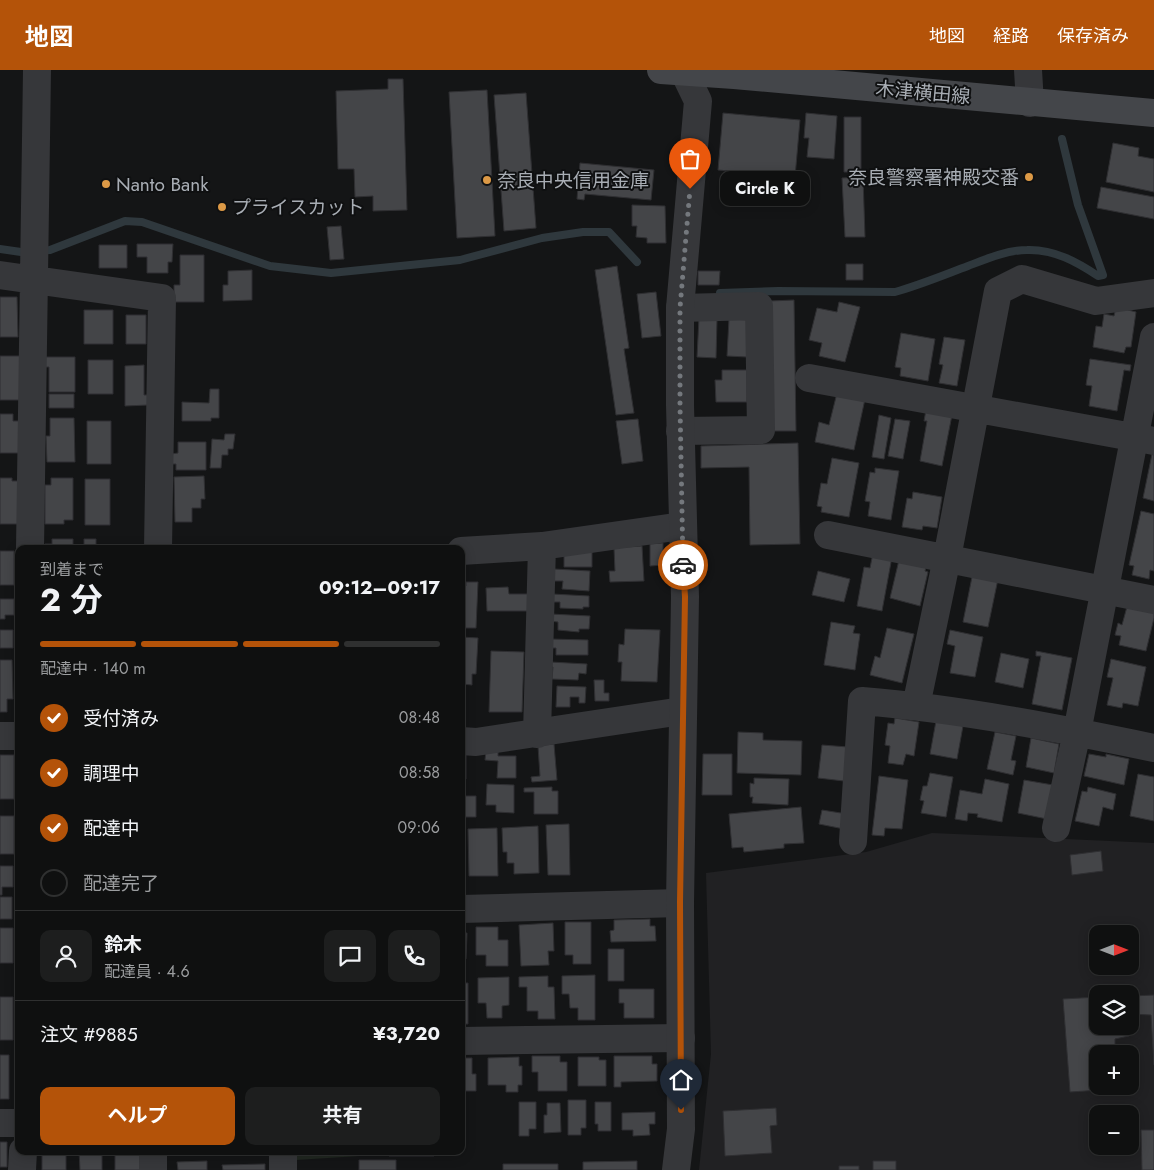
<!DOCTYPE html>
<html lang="ja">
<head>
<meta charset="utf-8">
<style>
  :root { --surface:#0f1010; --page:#1d1e1e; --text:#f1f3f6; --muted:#9b9d9f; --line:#2f3030; --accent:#b45309 }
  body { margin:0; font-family:Jost,"Noto Sans JP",sans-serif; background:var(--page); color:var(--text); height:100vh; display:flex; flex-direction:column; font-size:19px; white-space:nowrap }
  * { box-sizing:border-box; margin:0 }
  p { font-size:16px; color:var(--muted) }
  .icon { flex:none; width:28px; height:28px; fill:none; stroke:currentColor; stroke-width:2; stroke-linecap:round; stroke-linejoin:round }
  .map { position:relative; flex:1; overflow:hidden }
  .side { position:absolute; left:15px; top:475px; width:450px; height:610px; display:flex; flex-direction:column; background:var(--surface); border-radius:10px; box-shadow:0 2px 12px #0003,0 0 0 1px var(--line) }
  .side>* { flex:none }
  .needle { width:32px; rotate:90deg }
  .controls { position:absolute; left:1089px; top:855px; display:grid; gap:10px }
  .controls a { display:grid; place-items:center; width:50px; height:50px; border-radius:10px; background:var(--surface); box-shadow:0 2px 12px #0003,0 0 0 1px var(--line); font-size:25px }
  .pin { position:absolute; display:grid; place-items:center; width:42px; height:42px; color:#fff; margin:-51px -21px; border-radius:50% 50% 50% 0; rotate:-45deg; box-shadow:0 0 5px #0007 }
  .pin .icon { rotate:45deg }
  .courier { position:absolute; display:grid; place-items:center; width:50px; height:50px; margin:-25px; border:4px solid #b45309; border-radius:50%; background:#fff; color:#222; box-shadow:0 1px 6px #0007 }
  .bubble { position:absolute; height:35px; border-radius:10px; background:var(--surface); box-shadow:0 2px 12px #0003,0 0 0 1px var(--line); font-size:16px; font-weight:700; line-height:35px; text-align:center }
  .summary em { font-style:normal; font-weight:700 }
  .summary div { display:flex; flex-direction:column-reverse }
  .summary { display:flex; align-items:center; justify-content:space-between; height:85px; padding:0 25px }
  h1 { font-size:32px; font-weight:700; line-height:38px }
  .bar { display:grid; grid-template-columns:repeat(4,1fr); gap:8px 5px; align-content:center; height:60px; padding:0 25px }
  .bar i { height:6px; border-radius:4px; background:var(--line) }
  .bar .selected { background:var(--accent) }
  .bar p { grid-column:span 4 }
  .line { display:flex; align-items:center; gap:12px; padding:0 25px; border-top:1px solid var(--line) }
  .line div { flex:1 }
  .round { display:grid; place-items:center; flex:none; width:52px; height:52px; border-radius:10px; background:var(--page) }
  ol { padding:0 25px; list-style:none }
  li { display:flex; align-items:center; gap:15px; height:55px }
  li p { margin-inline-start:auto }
  li .icon { padding:5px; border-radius:50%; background:var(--accent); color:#fff; stroke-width:4 }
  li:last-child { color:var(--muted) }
  li i { width:28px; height:28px; border:2px solid var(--line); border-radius:50% }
  .action { display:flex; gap:10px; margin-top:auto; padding:10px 25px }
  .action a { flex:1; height:58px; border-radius:10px; background:var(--accent); color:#fff; font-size:20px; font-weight:700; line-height:58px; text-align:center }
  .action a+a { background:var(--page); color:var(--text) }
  header { display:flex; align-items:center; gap:30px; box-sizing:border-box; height:70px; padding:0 25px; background:var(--accent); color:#fff }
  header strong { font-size:24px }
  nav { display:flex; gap:28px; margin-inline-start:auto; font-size:18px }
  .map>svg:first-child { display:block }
</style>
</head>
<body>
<header>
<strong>地図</strong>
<nav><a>地図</a><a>経路</a><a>保存済み</a></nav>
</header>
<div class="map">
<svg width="1154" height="1100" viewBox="0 0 1154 1100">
  <rect width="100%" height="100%" fill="#141516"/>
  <path fill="#212123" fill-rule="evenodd" d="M932,763L1154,773V1100H699L711,984L706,803L866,782ZM1098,864H1130V896H1098ZM1098,924H1130V956H1098ZM1098,984H1130V1016H1098ZM1098,1044H1130V1076H1098Z"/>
  <path fill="#212821" d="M296,1081H376V1085L296,1090Z"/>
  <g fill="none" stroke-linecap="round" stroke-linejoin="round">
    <path stroke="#2f383d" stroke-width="8" d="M0,179L21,182L50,180L125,151L142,152L270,196L331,203L460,190L542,168L583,162H609L637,192
      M720,223L778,221L895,222C920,215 944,205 968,196C986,189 1007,180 1027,180C1054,179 1077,192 1098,206L1103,205L1078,135L1062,69"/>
  </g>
  <path fill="#444548" stroke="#2f2f32" d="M388,9H403L407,140L373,141V126L355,127L354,99H338L336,21L388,19Z
    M487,20L495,166L457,168L449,22Z
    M526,23L536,158L504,161L494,25Z
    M723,43L800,50L795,107L718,100Z
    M806,43L837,46L834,89L807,87L809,68H804Z
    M844,47H861V102H844Z
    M1113,73L1139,78L1138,86L1154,89V122L1106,112Z
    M580,93L654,100L651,130L585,124L584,130L577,129Z
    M863,107L865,167H845L842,108Z
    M1101,117L1154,127V149L1097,138Z
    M632,135L665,136L666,173H647V168L636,167L637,156H632Z
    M341,156L344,189L330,190L327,157Z
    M137,174H173L172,192H168V203H147V187H137Z
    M99,175H127V198H99Z
    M180,185H204V232H174V215H180Z
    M846,194H863V210H846Z
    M617,196L629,278L624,279L634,343L616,345L595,200Z
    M252,200V230L223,231V215H228V201Z
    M698,201H720L719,215H698Z
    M656,222L661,266L642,268L637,224Z
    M0,227H17L18,267H0Z
    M794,230L796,361H771L770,231Z
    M839,232L860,237L845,292L819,286L822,273L809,270L817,238L837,242Z
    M1116,237L1136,242L1131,277H1126L1124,283L1093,277L1096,256L1102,257L1104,244L1114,246Z
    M84,240H113V274H84Z
    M126,245H146V274H126Z
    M699,248L717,249L716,288L697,287Z
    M729,249L749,250L747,287L727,286Z
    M901,263L935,269L928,311L900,306L901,298L895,297Z
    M944,267L965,270L957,316L939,313L943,295L939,294Z
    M0,286H21V330H0Z
    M44,287H75V322H49V297H44Z
    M1090,289L1131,295L1130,301L1124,300L1117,341L1089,336L1092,316L1086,315Z
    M88,290H113V324H88Z
    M144,295V325H148V335L125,336V296Z
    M722,300H747V332H716L715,310H722Z
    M210,319H219V348H211V351H182V332L209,333Z
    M837,323L865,329L854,380L815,372L819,352L829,355Z
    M49,324H74V338H49Z
    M926,340L952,345L942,396L920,391L927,351H924Z
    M0,344H13V351H20V383H0Z
    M879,345L891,348L884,389L872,387Z
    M50,348H74L75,392H47L46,366H50Z
    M638,349L643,391L622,394L616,351Z
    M895,349L910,351L903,389L888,386Z
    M87,351H111V394H87Z
    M225,364H235L233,379H228V385H222L221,398H210L212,369L224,370Z
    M178,372H206V400H176V394H171V384L178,383Z
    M798,373L800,474L750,475L749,397L701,398V376Z
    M1152,384L1154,385V431L1143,428Z
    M832,388L859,393L849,447L821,442L822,437L817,436L821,413L827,414Z
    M875,398L899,401L891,450L868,446L870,432L865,431L870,402L875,403Z
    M204,406L205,429H201V438H192V452H175L174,407Z
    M0,408H12V411H19V454H0Z
    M51,408H73V450H64V454H45V415H51Z
    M85,409H110V455H85Z
    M913,422L942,427L937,458L923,456L922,460L902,457L907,428L912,429Z
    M1141,441L1154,444V501L1150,500L1149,509L1132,505L1134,496L1129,495Z
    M52,469H73V479H45V474H52Z
    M84,469H96V475H109V479H84Z
    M663,473V495L650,496V474Z
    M642,476L644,511L610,512L609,501H615L614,478Z
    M592,479V497H564V485Z
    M0,481H14V515H0Z
    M873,483L892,487L882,541L857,536L864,497L870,498Z
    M899,490L926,497L925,501L928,502L920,536L890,528Z
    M554,499L590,501L589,521L562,519L563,511H553Z
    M818,501L850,509L844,532L812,525Z
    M972,507L998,509L988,557L963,552Z
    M466,512H478L476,558H461V515L466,516Z
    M508,517L509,524H528L529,541H487L486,518Z
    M552,524L589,526V537H583V539L560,538V532H552Z
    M0,529H14V545H5V549H0Z
    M1128,533L1154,540V548L1146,581L1119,575L1121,566L1115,565L1118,553L1122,555Z
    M550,544L590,546L589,559H579V562L558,560V552L550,551Z
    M831,552L855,556L853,563L860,564L855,600L824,595Z
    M887,558L914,564L902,613L870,605L875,586L880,588Z
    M625,559L660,560L657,612L621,611L622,592H618L619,574L624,575Z
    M0,560H13V578H0Z
    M950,560L983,567L975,607L950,603L955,576L947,574Z
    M461,567L478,568L476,604H472V615L462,614L461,620Z
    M550,569L588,570V585H556V578H549Z
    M491,581L524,582L522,642H489Z
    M1036,581L1072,588L1062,640L1032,634L1041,586H1036Z
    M1001,583L1029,589L1023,618L995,612Z
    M1111,589L1146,597L1138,636L1123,633L1122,638L1107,635L1113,608L1107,607Z
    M0,590H12L13,629H7V642H0Z
    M550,592L587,594L586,604L579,603L578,610L552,609L553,597L549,596Z
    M594,610H604V623H609V631H595Z
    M557,616L586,617L585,633H579V627H570V637H556Z
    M895,648L919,652L914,686L906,684L903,695L888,693L890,676L885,675L888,653L894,654Z
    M936,651L963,656L957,689L930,684Z
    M738,662L763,663V670L802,671L801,705L737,703Z
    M995,662L1016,666L1011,690L1016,691L1013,705L987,699Z
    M1031,668L1059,674L1054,703L1026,697Z
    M554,674L557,710L532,712L531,707L540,706L538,676Z
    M822,675L848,677L844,711L818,708Z
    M486,681H498V686H516V708H497L498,691L485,690Z
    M461,683H466V709H461Z
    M703,684H732V725H702Z
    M1089,684L1106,687V684L1129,689L1124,715L1084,706Z
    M0,685H14V729H0Z
    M930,703L953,707L946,747L921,743L924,731L920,730L923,716H927Z
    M1138,704L1154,707V751L1130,746Z
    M879,706L908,710L902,759L885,758L884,766L872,765Z
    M754,708L789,709L788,735L752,733L753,727H750V713L754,714Z
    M985,709L1009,714L1002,752L977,747L978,744L968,743L967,751L955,749L960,720L982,724Z
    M1024,710L1053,715L1047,749L1018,743Z
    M487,714L514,715V743L496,742V735H486Z
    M552,717V721H558V744H534V722H524V718Z
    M1088,717L1116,724L1113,740L1103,737L1099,756L1075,751L1082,721L1087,722Z
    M461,722H463V726H476V747H461Z
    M801,737L804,773L784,774V778L744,782L743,777L732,778L729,744Z
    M822,740L847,744L844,759L819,754Z
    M0,746H14V784H0Z
    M569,754L570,805H548L546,755Z
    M538,756L539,803L514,804V793H507V782H503L502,758Z
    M497,758L498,806H469L468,759Z
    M461,761H463V813H461Z
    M1101,781L1103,801L1072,805L1070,785Z
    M0,796H13V817H2V825H0Z
    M0,827H12V849H0Z
    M650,849V856H655L656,871L611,872L610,861L614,860V850Z
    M565,852H591V894H573V885H565Z
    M553,853L554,881H548L549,895L521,896L519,855Z
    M476,857H498V870H508V896H486V885H476Z
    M0,858H13V893H0Z
    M461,863H467L466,889H461Z
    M608,879H624V911H608Z
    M595,905V950H578V938H570L569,924H562V906Z
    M548,906V917H554L555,949H538V941H527V917H519V907Z
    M509,907V935L502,936V948H487L486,933H478V908Z
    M461,913H468V954H461Z
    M619,919H654V948H624V933H619Z
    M1154,925V995L1151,945L1130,944V926Z
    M0,927H13V970H0Z
    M1098,927V956H1128L1129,966L1115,969V984H1098V1016H1116V1019L1070,1022L1063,929Z
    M0,985H9V1029H0Z
    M532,986H560V992H567V1021H538V1002H532Z
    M614,986H652V994H657V1011L621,1012V1017H614Z
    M519,987V996H522V1015H518V1022H506V1015H488V988Z
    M578,987H599V990H606V1016H578Z
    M461,988H472V1004H476V1021H461Z
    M568,1030H586V1058H581V1065H568Z
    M519,1032H536V1059H529V1066H519Z
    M595,1032H611V1061H598V1054H595Z
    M547,1033H560L561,1062L544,1063V1045H547Z
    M776,1038L777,1055L770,1056L772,1083L725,1086L723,1041Z
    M655,1042V1054H649L650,1065L633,1066V1060H622V1043Z
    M1141,1060H1154V1100H1142Z
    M0,1072H7V1097H0Z
    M42,1081H66V1100H42Z
    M79,1081H102V1100H80Z
    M115,1081H140V1100H115Z
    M389,1081H434V1086H389Z
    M359,1090H396V1100H359Z
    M207,1091V1100H178L177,1092Z
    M637,1091V1100H583V1092Z
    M873,1091H896V1100H873Z
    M265,1094V1100H223L222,1095Z
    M503,1094H558V1100H503Z
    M839,1096H859V1100H839Z"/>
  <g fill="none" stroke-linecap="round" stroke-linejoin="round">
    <path stroke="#36373a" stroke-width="28" d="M1028,0L1030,33
      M0,205L162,228L158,479
      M809,308L1154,371
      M680,361L761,360L759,236L680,238
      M828,465L1154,530
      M30,479L37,0
      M461,481L542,476L682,456
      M916,636L947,488L998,221L1022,209L1096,231L1154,223
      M537,664L542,476
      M0,666H19
      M461,671L476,672L682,641
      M1056,758L1077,662L1154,267
      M853,771L862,631C960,639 1058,658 1154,678
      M461,839L680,833
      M461,971L681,968
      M0,1053H19
      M153,1081V1100
      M283,1081V1100
      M22,1100L23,1081"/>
    <path stroke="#36373a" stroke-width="28" d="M676,1100L681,1059L680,833L685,527L680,335V238L698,31L683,0"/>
    <path stroke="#44464a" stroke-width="28" d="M661,0L734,5L1154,43"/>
  </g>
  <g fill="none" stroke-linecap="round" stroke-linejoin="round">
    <path stroke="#74787d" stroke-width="5" stroke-dasharray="0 9" d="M683,495L680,335V238L690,119"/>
    <path stroke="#b45309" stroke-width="6" d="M681,1040L680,832L685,527L683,495"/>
  </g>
  <g fill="#dc9946" stroke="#0f1011" stroke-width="2">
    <circle cx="1029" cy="107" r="5"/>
    <circle cx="487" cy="110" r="5"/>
    <circle cx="106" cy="114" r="5"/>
    <circle cx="222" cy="137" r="5"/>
  </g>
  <g text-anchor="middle" stroke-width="4" stroke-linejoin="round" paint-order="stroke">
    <g font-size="19" fill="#a8adb4" stroke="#0f1011">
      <text transform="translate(923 22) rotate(5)" y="7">木津横田線</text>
    </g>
    <g font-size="19" fill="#a8adb4" stroke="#0f1011" text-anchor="start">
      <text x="1019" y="114" text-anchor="end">奈良警察署神殿交番</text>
      <text x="497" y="117">奈良中央信用金庫</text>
      <text x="116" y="121">Nanto Bank</text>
      <text x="232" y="144">プライスカット</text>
    </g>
  </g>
</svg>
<div class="controls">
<a><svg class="needle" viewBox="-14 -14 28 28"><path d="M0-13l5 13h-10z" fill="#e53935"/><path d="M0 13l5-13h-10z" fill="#9b9d9f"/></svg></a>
<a><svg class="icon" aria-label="layers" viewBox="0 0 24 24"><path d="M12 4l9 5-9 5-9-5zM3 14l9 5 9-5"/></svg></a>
<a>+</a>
<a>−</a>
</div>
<div class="pin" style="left:690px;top:119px;background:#ea580c"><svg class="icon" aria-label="bag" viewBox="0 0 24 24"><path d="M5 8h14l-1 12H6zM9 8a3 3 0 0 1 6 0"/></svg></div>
<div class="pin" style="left:681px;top:1040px;background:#1f2937"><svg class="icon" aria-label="home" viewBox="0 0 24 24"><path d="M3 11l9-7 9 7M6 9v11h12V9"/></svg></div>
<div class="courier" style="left:683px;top:495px"><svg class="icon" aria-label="car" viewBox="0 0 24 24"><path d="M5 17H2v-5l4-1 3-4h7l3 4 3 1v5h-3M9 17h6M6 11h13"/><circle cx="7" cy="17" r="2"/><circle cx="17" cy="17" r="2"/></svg></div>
<div class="bubble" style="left:720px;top:101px;width:90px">Circle K</div>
<section class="side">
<div class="summary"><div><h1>2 分</h1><p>到着まで</p></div><em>09:12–09:17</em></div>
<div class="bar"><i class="selected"></i><i class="selected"></i><i class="selected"></i><i></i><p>配達中 · 140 m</p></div>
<ol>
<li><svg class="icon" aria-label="check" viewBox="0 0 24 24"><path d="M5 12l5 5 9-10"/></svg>受付済み<p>08:48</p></li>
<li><svg class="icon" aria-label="check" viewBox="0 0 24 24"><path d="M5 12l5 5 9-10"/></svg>調理中<p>08:58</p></li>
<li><svg class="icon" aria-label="check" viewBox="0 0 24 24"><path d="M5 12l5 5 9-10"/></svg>配達中<p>09:06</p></li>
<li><i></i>配達完了</li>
</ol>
<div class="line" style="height:90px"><a class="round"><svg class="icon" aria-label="person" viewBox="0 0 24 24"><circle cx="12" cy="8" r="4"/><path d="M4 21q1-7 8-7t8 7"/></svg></a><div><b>鈴木</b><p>配達員 · 4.6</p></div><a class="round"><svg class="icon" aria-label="chat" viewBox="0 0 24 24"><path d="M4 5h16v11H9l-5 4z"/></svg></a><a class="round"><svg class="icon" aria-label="phone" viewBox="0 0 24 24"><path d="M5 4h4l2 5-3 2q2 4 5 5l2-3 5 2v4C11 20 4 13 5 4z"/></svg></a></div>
<div class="line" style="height:65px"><div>注文 #9885</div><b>¥3,720</b></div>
<div class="action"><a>ヘルプ</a><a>共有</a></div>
</section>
</div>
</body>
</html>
